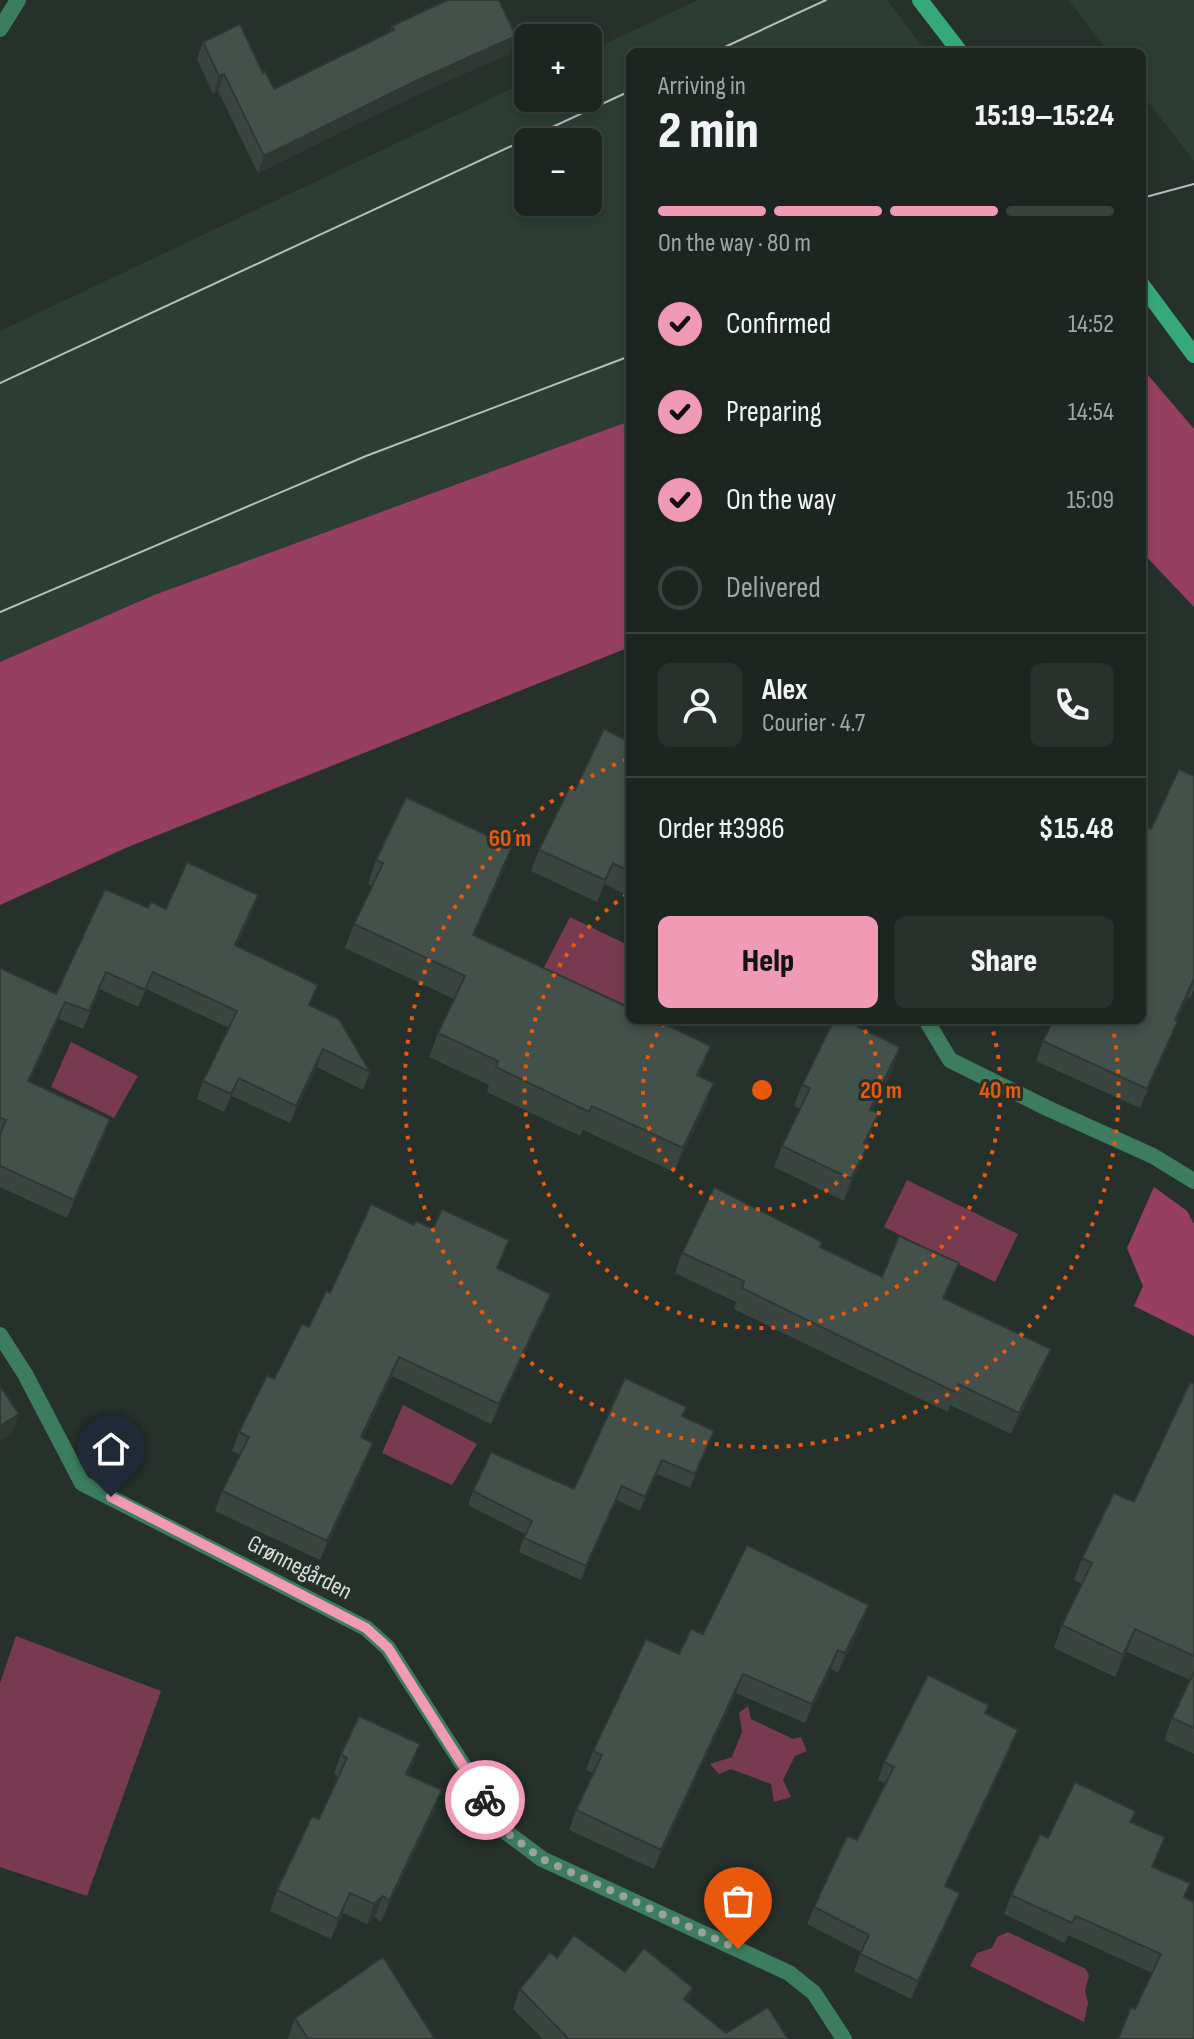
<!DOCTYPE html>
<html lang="en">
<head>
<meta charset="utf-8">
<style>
  :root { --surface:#1c2520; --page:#29312d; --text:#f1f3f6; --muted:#a0a5a5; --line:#3a423e; --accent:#f09ab6 }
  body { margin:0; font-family:"Sofia Sans Condensed",sans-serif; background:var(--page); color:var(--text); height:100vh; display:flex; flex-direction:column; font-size:30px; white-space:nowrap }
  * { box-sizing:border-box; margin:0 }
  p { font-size:26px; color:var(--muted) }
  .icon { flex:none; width:44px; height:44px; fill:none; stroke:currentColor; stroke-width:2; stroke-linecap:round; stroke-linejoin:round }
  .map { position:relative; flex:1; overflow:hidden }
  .panel { position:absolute; left:626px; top:48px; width:520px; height:976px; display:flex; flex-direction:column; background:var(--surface); border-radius:12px; box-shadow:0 4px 12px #0003,0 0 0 2px var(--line) }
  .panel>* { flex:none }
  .fabs { position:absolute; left:514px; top:24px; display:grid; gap:16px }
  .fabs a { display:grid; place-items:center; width:88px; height:88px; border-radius:12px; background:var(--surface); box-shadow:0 4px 12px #0003,0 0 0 2px var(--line); font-size:40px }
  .pin { position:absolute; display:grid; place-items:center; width:68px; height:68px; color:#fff; margin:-82px -34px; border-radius:50% 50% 50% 0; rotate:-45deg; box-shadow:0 0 8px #0007 }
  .pin .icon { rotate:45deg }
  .courier { position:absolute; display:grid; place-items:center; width:80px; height:80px; margin:-40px; border:6px solid #f09ab6; border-radius:50%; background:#fff; color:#222; box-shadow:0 2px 10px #0007 }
  .head em { font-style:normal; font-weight:800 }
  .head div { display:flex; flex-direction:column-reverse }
  .head { display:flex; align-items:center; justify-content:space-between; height:136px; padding:0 32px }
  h1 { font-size:52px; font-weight:800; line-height:60px }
  .bar { display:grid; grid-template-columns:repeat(4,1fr); gap:12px 8px; align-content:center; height:96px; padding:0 32px }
  .bar i { height:10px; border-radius:6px; background:var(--line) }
  .bar .active { background:var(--accent) }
  .bar p { grid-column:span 4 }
  .line { display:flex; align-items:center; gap:20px; padding:0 32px; border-top:2px solid var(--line) }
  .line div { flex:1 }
  .round { display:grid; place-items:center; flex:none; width:84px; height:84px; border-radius:12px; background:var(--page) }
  ol { padding:0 32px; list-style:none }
  li { display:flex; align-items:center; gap:24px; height:88px }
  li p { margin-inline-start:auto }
  li .icon { padding:8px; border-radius:50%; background:var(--accent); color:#111; stroke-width:4 }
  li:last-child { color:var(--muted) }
  li i { width:44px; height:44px; border:4px solid var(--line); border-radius:50% }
  .action { display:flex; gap:16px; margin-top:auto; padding:16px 32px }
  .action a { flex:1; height:92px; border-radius:12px; background:var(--accent); color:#111; font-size:32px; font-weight:800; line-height:92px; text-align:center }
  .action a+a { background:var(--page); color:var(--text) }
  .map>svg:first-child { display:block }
</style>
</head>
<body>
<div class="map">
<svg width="1194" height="2039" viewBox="0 0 1194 2039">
  <rect width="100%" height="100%" fill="#26312b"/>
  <path fill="#2c3d34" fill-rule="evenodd" d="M698,0H887L927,52H630V421L154,595L0,662V331L528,81V98H588V52ZM528,142H588V202H528Z
    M1068,0H1194V161L1142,94V52H1109Z"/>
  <path fill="#773a50" d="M570,917L630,946V1012L542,971Z
    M71,1042L138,1076L114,1118L51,1087Z
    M907,1180L1018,1234L995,1282L884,1227Z
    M403,1405L477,1444L452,1485L382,1453Z
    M16,1636L161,1691L87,1896L0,1867V1683Z
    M748,1706L751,1719L793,1739L801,1737L807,1751L795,1756L783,1780L791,1797L774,1802L771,1784L731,1769L719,1774L710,1764L732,1757L742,1732L739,1713Z
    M1008,1932L1086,1969L1089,1976L1085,1990L1088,2003L1084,2022L970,1966L977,1953L992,1948L997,1937Z"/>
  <path fill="#973f61" d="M1142,368L1194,429V607L1142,552Z
    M630,421V647L128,847L0,905V662L154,595Z
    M1154,1187L1187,1211L1194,1224V1336L1134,1306L1143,1286L1127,1248Z"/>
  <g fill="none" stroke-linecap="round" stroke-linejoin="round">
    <path stroke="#3c7d5f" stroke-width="16" d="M0,29L18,0
      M926,1020L950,1060L1047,1108L1153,1156L1194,1181
      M0,1335L25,1374L82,1483L366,1628L388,1648L506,1832L542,1859L789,1973L814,1993L844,2039"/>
    <path stroke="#36a97a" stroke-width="16" d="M920,0L960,52
      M1142,285L1194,355"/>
    <path stroke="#b6beba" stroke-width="2" d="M714,52L826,0
      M1142,198L1194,184
      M0,383L630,91
      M0,612L366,456L630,356"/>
  </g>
  <path fill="#3a4540" d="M392,26L510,53L412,97L258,173L218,91L213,94L197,59L203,42L274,89L390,32Z
    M630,742V897L605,884L597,902L531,871L539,850L575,790Z
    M1194,776V990L1190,998L1188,997L1176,1021H1178L1170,1041L1140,1108L1036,1061L1043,1041L1142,1020L1151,829Z
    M512,847L503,871L474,936L702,1070L699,1076L714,1083L705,1107L674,1172L583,1130L580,1136L487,1092L489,1085L429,1057L438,1033L454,999L345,948L354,924L372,886L368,884L376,860Z
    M258,895L252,913L237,946L310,1006L370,1072L363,1090L317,1067L290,1123L232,1096L224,1112L197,1099L203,1081L229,1028L146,989L138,1007L100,989L83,1029L59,1019L29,1082L104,1137L67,1218L0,1187V968L56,994L148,908L166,909Z
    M900,1047L893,1069L872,1111L871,1134L866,1144L868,1145L860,1166L844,1201L774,1167L782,1146L800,1109L794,1106L802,1085Z
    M414,1225L433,1229L498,1268L551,1294L544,1313L491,1424L392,1376L363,1438L366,1462L320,1560L215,1511L222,1491L240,1455L232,1451L239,1432L309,1327L330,1293Z
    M820,1247L882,1277L951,1283L944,1299L1051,1349L1043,1369L1011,1434L950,1405L948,1412L853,1367L734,1309L736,1302L675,1273L682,1253Z
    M1194,1384V1754L1164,1740L1172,1718L1190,1680L1127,1652L1115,1677L1054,1648L1062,1625L1082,1584L1074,1580L1082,1558L1134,1502Z
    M687,1407L683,1417L709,1445L690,1488L657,1474L640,1511L617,1500L581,1580L519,1552L525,1534L468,1505L473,1491L574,1489Z
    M869,1605L862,1624L838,1673L831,1669L805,1723L736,1693L654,1869L569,1830L576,1810L594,1774L586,1770L593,1751L679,1654L703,1634Z
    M989,1705L986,1714L1011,1748L946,1887L960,1893L953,1911L911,1999L854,1971L861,1952L807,1924L814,1907L857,1840L886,1784L878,1780L884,1762Z
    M420,1744L408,1775L435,1810L381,1922L375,1917L367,1924L343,1913L331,1939L270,1911L277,1890L319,1819L338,1777L334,1774L341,1754Z
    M1131,1822L1153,1867L1185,1897L1194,1902L1135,2009L1152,1973L1068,1935L1065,1943L1004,1914L1011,1895L1048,1838Z
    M557,1958L693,1988L688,2002L726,2033L788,2039H543L513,2009L520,1989Z
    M295,2018L435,2039H288V2038Z"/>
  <path fill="#303834" d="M516,36L510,53L412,97L258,173L264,156L418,80Z
    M224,74L218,91L213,94L219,76Z
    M512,847L503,871L464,959L473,935Z
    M613,863L605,884L597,902L605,880Z
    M258,895L252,913L229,963L235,945Z
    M1194,979L1188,997L1168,1039L1175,1020Z
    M65,1002L59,1019L21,1099L28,1081Z
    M1178,1021L1170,1041L1140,1108L1147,1089Z
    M711,1046L702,1070L688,1100L697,1075Z
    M900,1047L893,1069L863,1131L870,1110Z
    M323,1049L317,1067L290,1123L296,1106Z
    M239,1078L232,1096L224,1112L231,1094Z
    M714,1083L705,1107L674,1172L683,1148Z
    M879,1113L871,1134L856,1164L864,1143Z
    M110,1119L104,1137L67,1218L74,1200Z
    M868,1145L860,1166L844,1201L851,1179Z
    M551,1294L544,1313L491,1424L499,1404Z
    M1051,1349L1043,1369L1011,1434L1019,1413Z
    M399,1357L392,1376L354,1457L361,1437Z
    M19,1414L12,1433L0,1441V1426Z
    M714,1431L709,1445L690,1488L695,1474Z
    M373,1443L366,1462L320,1560L327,1541Z
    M662,1460L657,1474L640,1511L645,1497Z
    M622,1486L617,1500L581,1580L586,1566Z
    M869,1605L862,1624L838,1673L845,1653Z
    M1135,1629L1127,1652L1115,1677L1123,1655Z
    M838,1650L831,1669L805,1723L812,1704Z
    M743,1674L736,1693L654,1869L661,1850Z
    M1018,1730L1011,1748L938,1904L945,1886Z
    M420,1744L413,1765L399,1794L406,1774Z
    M442,1790L435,1810L381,1922L389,1901Z
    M350,1893L343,1913L331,1939L338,1919Z
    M960,1893L953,1911L911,1999L918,1981Z
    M383,1896L375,1917L367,1924L374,1904Z
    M693,1988L686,2007L684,1999Z"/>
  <path fill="#44504a" stroke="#303834" stroke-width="2" d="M447,0H499L516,36L418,80L264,156L224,74L219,76L203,42L240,24L263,73L265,71L274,89L394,30L392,26Z
    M604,729L630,742V872L613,863L605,880L539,850L569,788L575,790Z
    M1179,769L1194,776V979L1175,1020L1178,1021L1147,1089L1043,1041L1053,1020H1142V831L1144,826L1151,829Z
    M406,797L512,847L473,935L630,1008V1020H656L711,1046L697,1075L714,1083L683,1148L592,1106L589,1112L496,1067L498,1061L438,1033L465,976L354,924L383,863L376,860Z
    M187,862L258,895L235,945L318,985L309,1005L339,1019L370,1072L323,1049L296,1106L239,1078L231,1094L203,1081L237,1011L153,972L145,990L106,972L89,1011L65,1002L28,1081L110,1119L74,1200L0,1166V1134L6,1120L0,1118V968L56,994L105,889L148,908L151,902L166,909Z
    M834,1020H844L900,1047L870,1110L879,1113L864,1143L868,1145L851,1179L782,1146L810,1088L802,1085Z
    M714,1187L822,1242L820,1247L882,1277L899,1236L959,1263L943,1298L1051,1349L1019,1413L958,1384L955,1392L860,1346L742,1288L744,1281L682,1253Z
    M371,1204L414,1225L416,1221L433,1229L442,1209L509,1240L497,1268L551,1294L499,1404L399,1357L361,1437L373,1443L327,1541L222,1491L249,1437L239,1432L267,1375L274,1379L302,1324L309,1327L326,1291L330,1293Z
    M625,1378L687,1407L682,1416L714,1431L695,1474L662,1460L645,1497L622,1486L586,1566L524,1538L532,1521L473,1491L491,1452L574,1489Z
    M1190,1382L1194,1384V1656L1135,1629L1123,1655L1062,1625L1092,1563L1082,1558L1114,1493L1134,1502Z
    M0,1386L19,1414L0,1426Z
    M747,1545L869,1605L845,1653L838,1650L812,1704L743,1674L661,1850L576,1810L602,1755L593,1751L646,1639L679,1654L691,1629L703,1634Z
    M1194,1672V1728L1172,1718Z
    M928,1675L989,1705L985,1713L1018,1730L945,1886L960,1893L918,1981L860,1954L869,1935L814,1907L847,1836L857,1840L894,1767L884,1762Z
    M359,1716L420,1744L406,1774L442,1790L389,1901L383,1896L374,1904L350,1893L338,1919L277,1890L312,1816L319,1819L347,1758L341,1754Z
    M1075,1782L1136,1811L1130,1822L1165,1837L1152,1867L1190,1883L1184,1897L1194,1902V2039H1118L1131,2007L1135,2009L1161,1954L1076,1916L1072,1923L1011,1895L1040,1834L1048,1838Z
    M574,1935L625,1972L644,1948L693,1988L684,1999L726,2033L768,2007L788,2039H567V2037L520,1989L550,1952L557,1958Z
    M383,1957L435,2039H308L295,2018Z"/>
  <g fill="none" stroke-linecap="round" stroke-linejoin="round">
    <path stroke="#9aa29d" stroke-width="8" stroke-dasharray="0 14.4" d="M485,1800L506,1832L542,1859L738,1949"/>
    <path stroke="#f09ab6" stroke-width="10" d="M111,1497L366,1628L388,1648L485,1800"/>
  </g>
  <g fill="none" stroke="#e8590c" stroke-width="4" stroke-dasharray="4 8">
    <path d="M858 1020A119 119 0 1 1 666 1020"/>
    <path d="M990 1020A238 238 0 1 1 629 893"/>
    <path d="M1112 1022A357 357 0 1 1 628 759"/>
  </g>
  <g text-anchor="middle" stroke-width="6" stroke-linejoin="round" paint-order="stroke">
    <g font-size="24" fill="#d8dfdb" stroke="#26312b">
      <text transform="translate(300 1567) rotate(27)" y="8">Grønnegården</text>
    </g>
  </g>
  <circle cx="762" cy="1090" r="12" fill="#e8590c" stroke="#26312b" stroke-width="4"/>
  <g font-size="24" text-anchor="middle" font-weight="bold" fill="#e8590c" stroke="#26312b" stroke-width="6" stroke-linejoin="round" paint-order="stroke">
    <text x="510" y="846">60 m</text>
    <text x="881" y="1098">20 m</text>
    <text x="1000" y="1098">40 m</text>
  </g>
</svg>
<div class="fabs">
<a>+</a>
<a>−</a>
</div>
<div class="pin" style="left:738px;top:1949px;background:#ea580c"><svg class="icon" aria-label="bag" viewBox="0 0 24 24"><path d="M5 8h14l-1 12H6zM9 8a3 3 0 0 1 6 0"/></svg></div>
<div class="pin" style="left:111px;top:1497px;background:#1f2937"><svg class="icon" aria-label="home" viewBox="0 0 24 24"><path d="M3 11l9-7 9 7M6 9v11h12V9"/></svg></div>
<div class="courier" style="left:485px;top:1800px"><svg class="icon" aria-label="bike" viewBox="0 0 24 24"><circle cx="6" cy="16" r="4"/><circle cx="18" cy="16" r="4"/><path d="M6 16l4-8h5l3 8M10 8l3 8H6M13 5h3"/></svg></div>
<section class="panel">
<div class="head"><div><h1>2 min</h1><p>Arriving in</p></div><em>15:19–15:24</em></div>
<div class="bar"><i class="active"></i><i class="active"></i><i class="active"></i><i></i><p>On the way · 80 m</p></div>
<ol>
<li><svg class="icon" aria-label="check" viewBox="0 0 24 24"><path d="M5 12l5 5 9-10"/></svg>Confirmed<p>14:52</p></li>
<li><svg class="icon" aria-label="check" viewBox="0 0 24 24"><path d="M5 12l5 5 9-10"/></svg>Preparing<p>14:54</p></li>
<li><svg class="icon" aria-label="check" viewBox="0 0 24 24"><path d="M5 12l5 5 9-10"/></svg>On the way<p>15:09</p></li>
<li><i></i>Delivered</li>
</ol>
<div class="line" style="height:144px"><a class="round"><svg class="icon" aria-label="person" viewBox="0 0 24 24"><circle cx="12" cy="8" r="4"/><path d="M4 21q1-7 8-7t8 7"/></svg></a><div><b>Alex</b><p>Courier · 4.7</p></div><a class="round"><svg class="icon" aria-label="phone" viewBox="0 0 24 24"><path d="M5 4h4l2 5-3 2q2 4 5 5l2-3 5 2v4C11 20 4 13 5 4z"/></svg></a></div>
<div class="line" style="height:104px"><div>Order #3986</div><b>$15.48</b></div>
<div class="action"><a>Help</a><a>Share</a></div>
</section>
</div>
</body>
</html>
